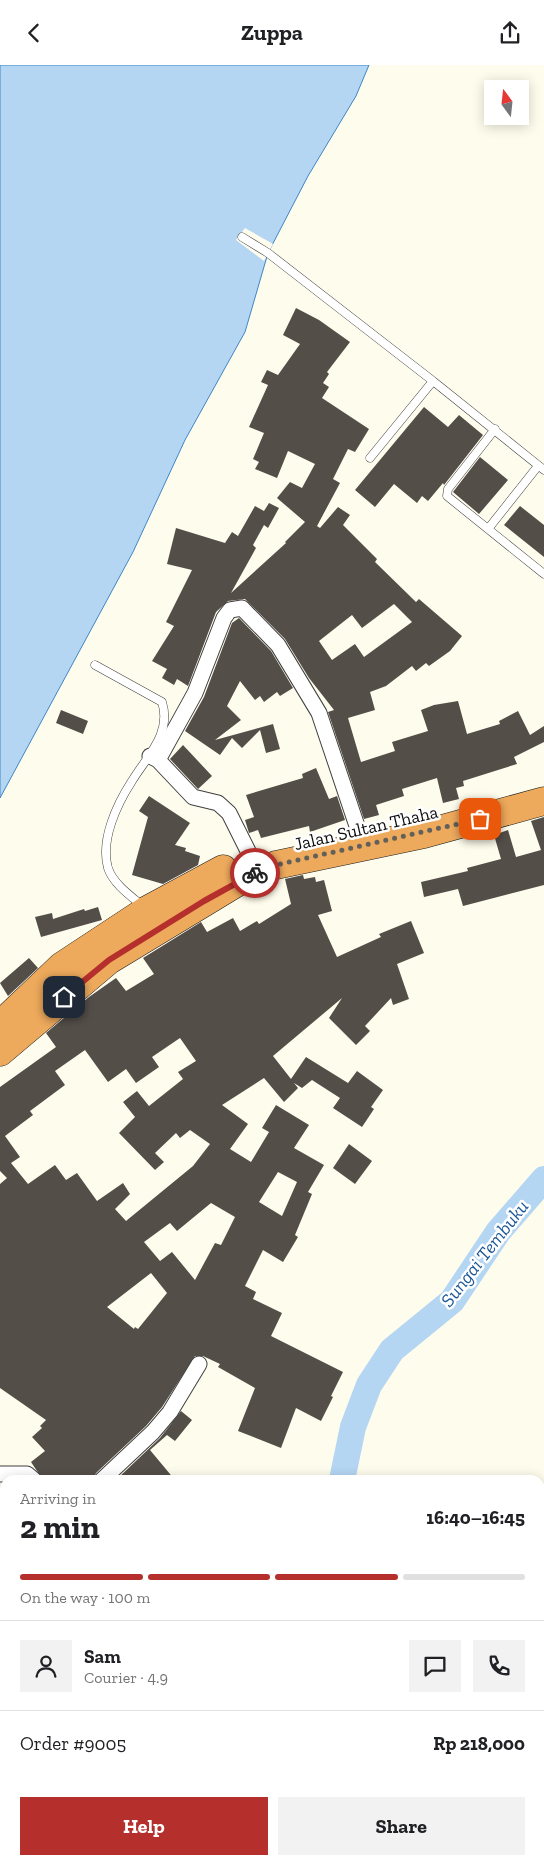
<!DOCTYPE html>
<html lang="en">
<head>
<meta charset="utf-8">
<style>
  :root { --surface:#fff; --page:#f2f2f2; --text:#202124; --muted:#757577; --line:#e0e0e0; --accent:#b52f2c }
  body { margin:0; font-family:"Zilla Slab",serif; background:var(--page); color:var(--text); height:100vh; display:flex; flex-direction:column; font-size:19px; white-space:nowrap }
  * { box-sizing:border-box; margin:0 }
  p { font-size:16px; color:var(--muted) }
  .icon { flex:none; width:28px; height:28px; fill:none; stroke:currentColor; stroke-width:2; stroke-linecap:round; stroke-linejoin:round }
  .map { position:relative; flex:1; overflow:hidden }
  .drawer { position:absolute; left:0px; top:1410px; width:545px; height:390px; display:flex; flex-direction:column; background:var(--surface); border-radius:15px 15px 0 0; box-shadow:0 2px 12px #0003 }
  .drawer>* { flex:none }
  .needle { width:32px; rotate:345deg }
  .fabs { position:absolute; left:484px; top:15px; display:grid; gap:10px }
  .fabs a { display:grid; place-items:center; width:45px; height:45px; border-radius:0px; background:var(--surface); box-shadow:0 2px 12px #0003; font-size:25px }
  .pin { position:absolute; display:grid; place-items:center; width:42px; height:42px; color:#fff; margin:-21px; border-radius:10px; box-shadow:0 2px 8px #0006 }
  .courier { position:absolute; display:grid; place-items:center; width:50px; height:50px; margin:-25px; border:4px solid #b52f2c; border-radius:50%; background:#fff; color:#222; box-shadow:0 1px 6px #0007 }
  .overview em { font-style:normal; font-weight:700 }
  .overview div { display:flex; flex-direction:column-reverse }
  .overview { display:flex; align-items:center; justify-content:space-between; height:85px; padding:0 20px }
  h1 { font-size:32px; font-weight:700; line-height:38px }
  .bar { display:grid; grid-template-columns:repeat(4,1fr); gap:8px 5px; align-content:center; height:60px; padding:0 20px }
  .bar i { height:6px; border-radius:4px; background:var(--line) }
  .bar .active { background:var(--accent) }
  .bar p { grid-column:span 4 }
  .line { display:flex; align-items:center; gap:12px; padding:0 20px; border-top:1px solid var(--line) }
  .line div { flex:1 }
  .round { display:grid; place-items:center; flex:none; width:52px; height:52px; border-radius:0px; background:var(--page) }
  .primary-button { display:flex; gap:10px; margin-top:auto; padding:10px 20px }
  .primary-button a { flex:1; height:58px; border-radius:0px; background:var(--accent); color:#fff; font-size:20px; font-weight:700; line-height:58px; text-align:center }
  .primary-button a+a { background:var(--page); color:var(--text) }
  header { display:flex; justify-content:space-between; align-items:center; height:65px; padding:0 20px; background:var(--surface); font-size:22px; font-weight:700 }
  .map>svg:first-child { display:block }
</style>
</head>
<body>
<header><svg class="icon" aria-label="back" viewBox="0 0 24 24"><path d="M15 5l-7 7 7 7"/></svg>Zuppa<svg class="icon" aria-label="share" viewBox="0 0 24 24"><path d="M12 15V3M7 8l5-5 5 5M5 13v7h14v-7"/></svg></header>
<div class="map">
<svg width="544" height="1800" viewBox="0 0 544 1800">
  <rect width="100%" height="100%" fill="#fefcec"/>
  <path fill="#b4d6f3" stroke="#3e86c6" d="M0,0H369L356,31L308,111L268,188L245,267L185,375L133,487L0,733Z"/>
  <path fill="#fefcec" d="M245,163L273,179L264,196L236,175Z"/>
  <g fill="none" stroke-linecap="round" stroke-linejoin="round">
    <path stroke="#b4d6f3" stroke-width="26" d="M342,1415L353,1362L369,1320L392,1285L452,1236L498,1167L544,1114
      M367,1795L368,1800"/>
  </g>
  <path fill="#544e49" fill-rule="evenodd" d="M296,243L319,255L350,277L327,307L329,309L323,318L329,322L322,333L369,364L355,387L348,384L333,414L340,418L317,461L320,463L338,442L350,450L343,460L377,494L375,497L416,537L419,534L462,571L450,586L429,601L426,598L416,606L412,601L386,621L370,627L375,645L348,653L361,697L395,686L392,677L428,666L421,645L434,640L458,636L467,669L500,659L499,656L518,646L530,670L544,661V677L514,692L517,699L463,716L464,721L456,723L459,734L443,738L437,713L402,724L404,731L376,740L379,750L364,754L328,647L334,645L309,613L285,574L245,534L228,536L216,547L188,621L177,614L174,620L162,613L167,604L152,596L174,561L166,557L192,505L167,499L176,463L225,478L232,467L238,471L255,441L264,446L269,438L279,443L268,463L264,460L253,480L256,483L231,528L286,478L285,477L305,457L277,433L290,417L302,423L315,399L288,386L277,413L255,404L259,397L253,394L264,368L249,362L268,320L261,317L267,305L278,310L300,279L283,270ZM394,539L412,557L364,592L355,579L332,595L319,576L352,550L362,563Z
    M424,342L448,362L459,350L483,370L444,420L443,418L428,436L422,431L417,438L394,419L375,442L355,425Z
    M480,392L508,415L479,449L453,427Z
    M520,441L544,460V492L504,460Z
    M239,553L271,586L293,623L280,631L277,627L264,637L260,631L255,635L240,616L227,641L241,655L215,675L273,659L280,684L266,688L260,665L242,683L232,673L220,690L185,666L204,632L232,558Z
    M61,645L88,656L83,669L56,658Z
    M183,680L212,711L198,724L170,694Z
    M316,703L329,734L337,731L345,755L310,767L309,761L261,773L258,765L249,768L245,755L254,752L246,730L303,713L302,709Z
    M149,731L190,758L175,780L186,783L185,786L200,791L198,800L163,819L132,810L148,752L139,746Z
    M544,752V820L463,841L458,824L424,832L421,817L468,806L467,803L501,794L494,770L508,765L516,792L541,785L531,756Z
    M303,810L304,814L315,812L316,817L324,815L332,846L318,850L337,892L381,872L379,869L411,856L424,888L397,899L409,934L393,940L391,933L365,961L370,966L356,980L329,953L342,933L273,991L291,1014L306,992L348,1018L357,1006L383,1025L371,1042L374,1044L362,1062L333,1043L340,1033L312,1015L302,1023L294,1018L298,1023L284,1037L264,1013L222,1040L248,1059L230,1084L251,1097L269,1067L262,1063L276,1040L309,1060L294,1083L324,1100L308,1127L312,1129L295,1170L298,1172L283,1197L263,1185L245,1221L256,1227L253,1234L282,1248L271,1271L343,1307L331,1331L333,1332L321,1356L296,1343L281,1383L238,1366L255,1323L218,1302L220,1299L203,1291H195L162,1342L146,1361L96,1408L93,1415H43L31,1397L45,1386L32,1372L42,1363L40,1361L46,1355L0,1323V1119L7,1113L0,1106V1022L56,982L46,968L89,932L116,913L126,926L154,909L143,893L201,857L207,867L233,853L240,866L257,856L259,859L291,839L285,814ZM180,973L196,996L178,1007L183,1014L149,1041L137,1026L123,1037L135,1052L119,1068L155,1105L164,1097L155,1088L176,1068L180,1073L190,1065L210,1079L193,1101L126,1156L115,1144L130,1129L123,1118L97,1136L77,1108L66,1115L55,1100L28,1119L11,1098L20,1092L5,1071L33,1050L30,1046L65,1020L55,1006L85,985L108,1017L126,1004L136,1018L159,1002L152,992ZM278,1107L297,1117L282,1151L259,1137ZM211,1138L235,1152L221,1180L215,1178L195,1215L172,1187L160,1196L144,1177L170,1158L177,1166ZM151,1208L167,1228L138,1264L135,1262L134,1264L107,1242Z
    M98,842L102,855L41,872L35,852L52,848L53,854L84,844L85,846Z
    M29,893L38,903L8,931L0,918Z
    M349,1079L372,1096L355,1119L333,1103Z
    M181,1346L192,1355L175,1376L167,1370L150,1385L175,1415H116L160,1373Z"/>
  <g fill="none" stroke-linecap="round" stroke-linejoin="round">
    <defs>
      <path id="lane" d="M242,172L268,188L433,316
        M495,364L448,424L447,431L544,509
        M370,393L433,316L544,405
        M488,464L538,401
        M95,600L162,637C172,669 147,691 132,716C117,739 100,775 108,803C113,819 132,832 144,842"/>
      <path id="street" d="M150,691L158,695L193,732L218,738L229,748L251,792
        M158,695L195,628L224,553L230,545L242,543L278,580L319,648L358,764
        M0,1409H27L34,1415
        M102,1415L153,1367L170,1347L199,1299
        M0,1550L5,1553
        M143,1795L161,1800
        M104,1800L107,1795"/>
      <path id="highway" d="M0,960L62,901L147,845L223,804
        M0,987L109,895L246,812L276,800L424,769L544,736"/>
    </defs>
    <use href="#lane" stroke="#3f3f3f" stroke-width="9"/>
    <use href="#street" stroke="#3f3f3f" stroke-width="17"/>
    <use href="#highway" stroke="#1d1d1d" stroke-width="29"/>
    <use href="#lane" stroke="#fff" stroke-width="8"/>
    <use href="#street" stroke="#fff" stroke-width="15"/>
    <use href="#highway" stroke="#eda95c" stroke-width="28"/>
  </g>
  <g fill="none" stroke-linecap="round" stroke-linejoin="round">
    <path stroke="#61605a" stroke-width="5" stroke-dasharray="0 9" d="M255,808L276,800L480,754"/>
    <path stroke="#b52f2c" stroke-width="6" d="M64,932L109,895L204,836L255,808"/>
  </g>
  <g text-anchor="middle" stroke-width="5" stroke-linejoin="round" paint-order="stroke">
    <g font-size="18" fill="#0c0c0c" stroke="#fff">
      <text transform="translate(366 763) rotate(-13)" y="6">Jalan Sultan Thaha</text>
    </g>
    <g font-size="19" font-style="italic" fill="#1c5897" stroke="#fff">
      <text transform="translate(484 1188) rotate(-52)" y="7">Sungai Tembuku</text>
    </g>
  </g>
</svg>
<div class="fabs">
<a><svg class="needle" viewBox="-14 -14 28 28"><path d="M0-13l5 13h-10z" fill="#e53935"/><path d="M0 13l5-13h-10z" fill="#757577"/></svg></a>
</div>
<div class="pin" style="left:480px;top:754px;background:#ea580c"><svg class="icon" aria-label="bag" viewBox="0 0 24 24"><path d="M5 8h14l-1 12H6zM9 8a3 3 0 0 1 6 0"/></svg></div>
<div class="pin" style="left:64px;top:932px;background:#1f2937"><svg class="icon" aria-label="home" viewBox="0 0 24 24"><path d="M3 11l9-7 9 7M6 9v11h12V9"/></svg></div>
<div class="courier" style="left:255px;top:808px"><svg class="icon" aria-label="bike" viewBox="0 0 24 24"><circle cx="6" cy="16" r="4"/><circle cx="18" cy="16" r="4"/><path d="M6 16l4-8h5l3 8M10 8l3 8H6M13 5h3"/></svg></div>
<section class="drawer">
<div class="overview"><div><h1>2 min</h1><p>Arriving in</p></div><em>16:40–16:45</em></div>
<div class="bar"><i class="active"></i><i class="active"></i><i class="active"></i><i></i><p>On the way · 100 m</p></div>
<div class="line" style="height:90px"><a class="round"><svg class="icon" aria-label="person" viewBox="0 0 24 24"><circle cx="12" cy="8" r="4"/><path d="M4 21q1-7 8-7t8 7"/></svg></a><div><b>Sam</b><p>Courier · 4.9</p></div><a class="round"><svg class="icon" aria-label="chat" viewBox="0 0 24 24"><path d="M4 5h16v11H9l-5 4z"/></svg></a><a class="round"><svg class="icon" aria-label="phone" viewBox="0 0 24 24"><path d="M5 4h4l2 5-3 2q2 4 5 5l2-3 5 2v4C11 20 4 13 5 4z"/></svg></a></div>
<div class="line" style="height:65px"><div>Order #9005</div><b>Rp 218,000</b></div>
<div class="primary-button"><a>Help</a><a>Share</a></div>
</section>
</div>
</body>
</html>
